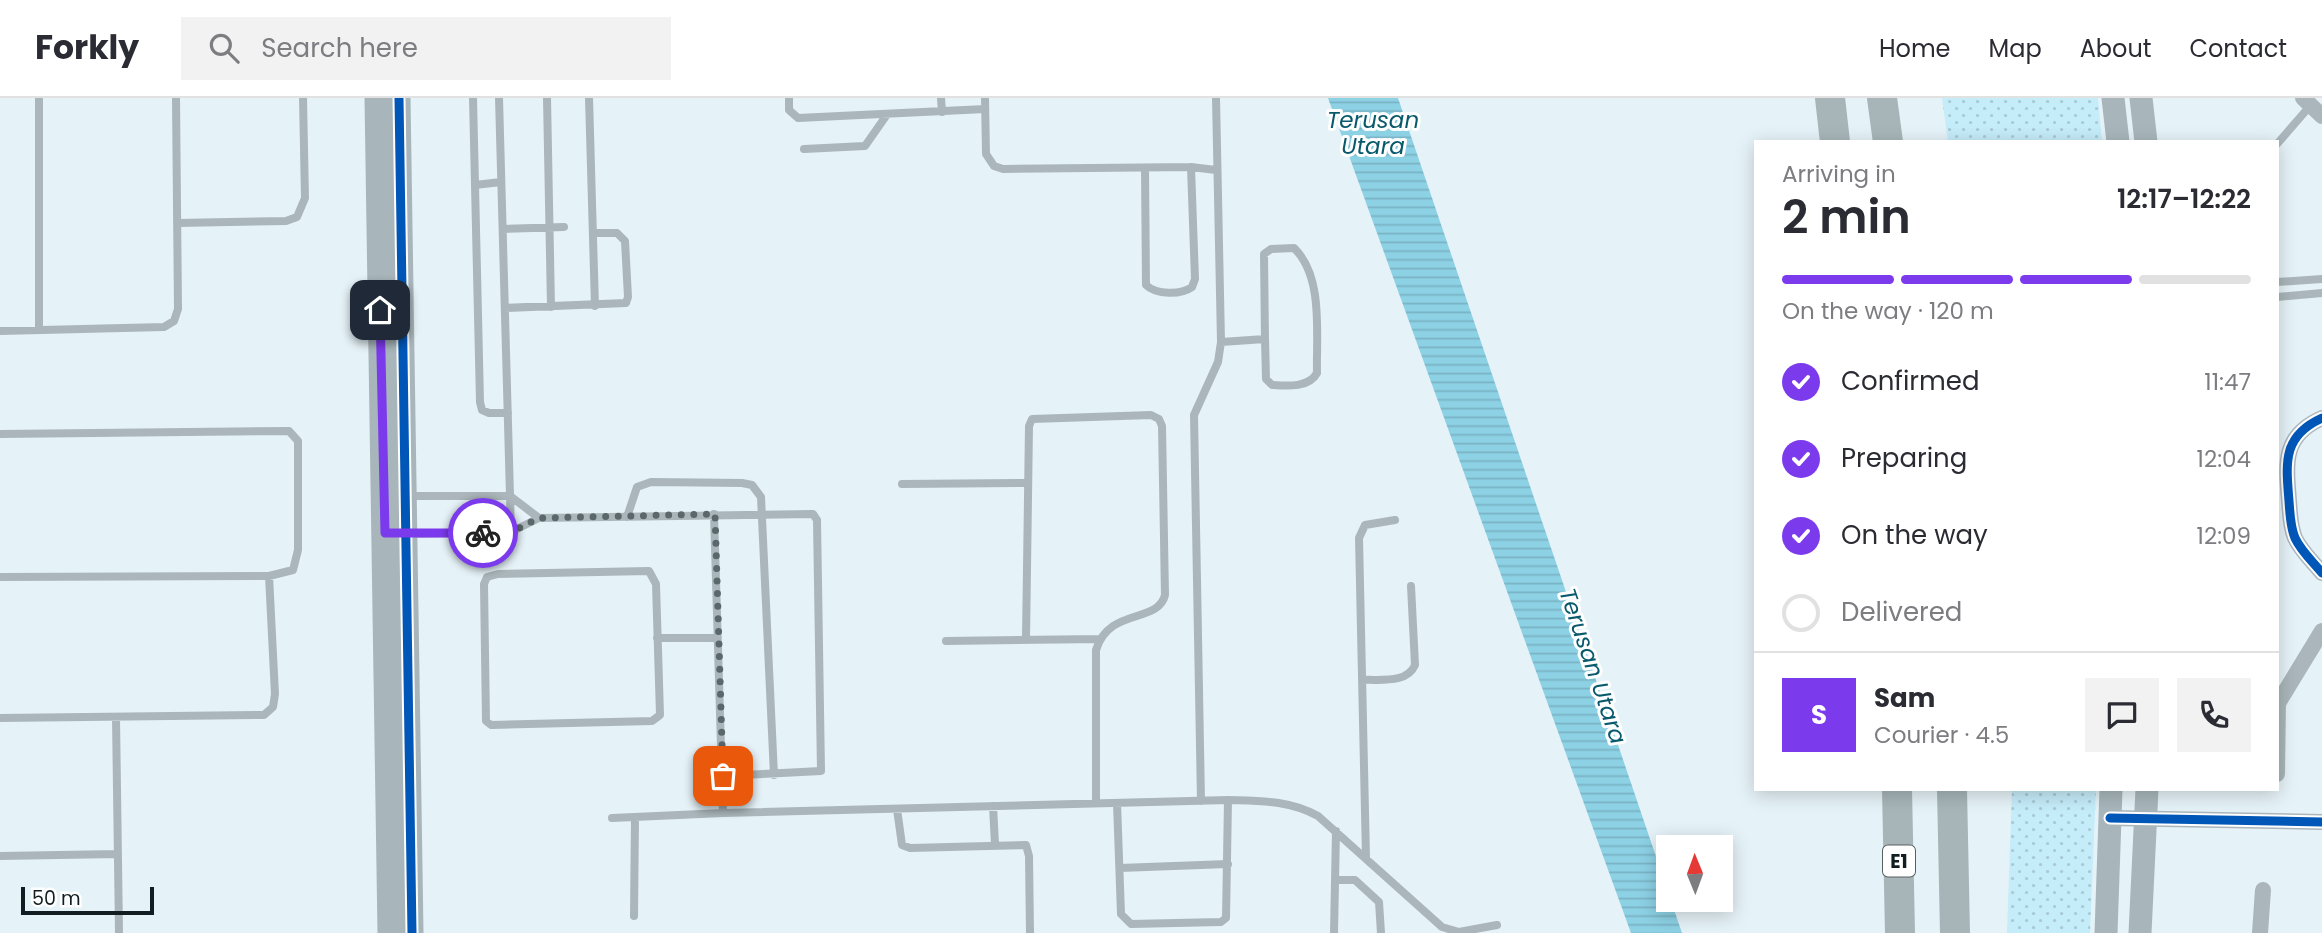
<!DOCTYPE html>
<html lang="en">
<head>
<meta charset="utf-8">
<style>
  :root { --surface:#fff; --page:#f2f2f3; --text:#2b2b33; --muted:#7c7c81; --line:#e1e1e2; --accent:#7c3aed }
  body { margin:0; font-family:Poppins,sans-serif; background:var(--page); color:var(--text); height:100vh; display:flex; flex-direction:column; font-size:26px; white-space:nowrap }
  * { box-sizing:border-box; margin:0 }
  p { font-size:23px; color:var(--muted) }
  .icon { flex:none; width:38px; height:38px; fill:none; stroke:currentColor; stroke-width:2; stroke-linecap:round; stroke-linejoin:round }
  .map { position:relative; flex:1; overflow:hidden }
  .drawer { position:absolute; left:1754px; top:42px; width:525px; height:651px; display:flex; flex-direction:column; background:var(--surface); border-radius:0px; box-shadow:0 4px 18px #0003 }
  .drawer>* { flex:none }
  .needle { width:46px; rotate:359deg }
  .tools { position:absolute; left:1656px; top:737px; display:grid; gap:14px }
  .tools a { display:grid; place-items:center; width:77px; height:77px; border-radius:0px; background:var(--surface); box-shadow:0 4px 18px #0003; font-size:35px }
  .scale { position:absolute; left:21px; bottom:18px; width:133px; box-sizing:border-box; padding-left:7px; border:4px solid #111d20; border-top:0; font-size:19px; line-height:24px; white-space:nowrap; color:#111d20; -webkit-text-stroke:5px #fefefe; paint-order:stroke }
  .pin { position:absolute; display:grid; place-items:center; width:60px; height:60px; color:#fff; margin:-30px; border-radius:14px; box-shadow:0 4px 10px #0006 }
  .courier { position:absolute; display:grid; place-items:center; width:70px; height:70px; margin:-35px; border:5px solid #7c3aed; border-radius:50%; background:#fff; color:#222; box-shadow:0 2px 9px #0007 }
  .headline em { font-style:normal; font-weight:600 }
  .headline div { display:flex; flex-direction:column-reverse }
  .headline { display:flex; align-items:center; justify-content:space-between; height:119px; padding:0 28px }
  h1 { font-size:46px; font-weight:600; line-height:52px }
  .bar { display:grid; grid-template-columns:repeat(4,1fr); gap:10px 7px; align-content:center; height:84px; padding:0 28px }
  .bar i { height:9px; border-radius:5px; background:var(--line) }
  .bar .on { background:var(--accent) }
  .bar p { grid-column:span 4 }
  .line { display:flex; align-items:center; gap:18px; padding:0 28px; border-top:2px solid var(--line) }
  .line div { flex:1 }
  .round { display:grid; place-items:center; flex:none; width:74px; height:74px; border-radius:0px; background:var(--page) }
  ol { padding:0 28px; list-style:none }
  li { display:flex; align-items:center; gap:21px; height:77px }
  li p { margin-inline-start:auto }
  li .icon { padding:7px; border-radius:50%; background:var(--accent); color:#fff; stroke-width:4 }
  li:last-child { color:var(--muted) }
  li i { width:38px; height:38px; border:4px solid var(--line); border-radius:50% }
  header { display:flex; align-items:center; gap:42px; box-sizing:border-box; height:98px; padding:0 35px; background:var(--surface); border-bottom:2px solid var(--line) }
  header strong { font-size:33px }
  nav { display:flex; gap:38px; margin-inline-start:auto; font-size:24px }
  .search { width:490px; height:63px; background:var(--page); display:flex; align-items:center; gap:18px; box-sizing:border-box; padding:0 24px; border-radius:0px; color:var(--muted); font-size:26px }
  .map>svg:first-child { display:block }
</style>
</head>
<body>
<header>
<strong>Forkly</strong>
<div class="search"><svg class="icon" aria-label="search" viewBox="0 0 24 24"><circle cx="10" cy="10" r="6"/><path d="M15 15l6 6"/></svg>Search here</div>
<nav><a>Home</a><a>Map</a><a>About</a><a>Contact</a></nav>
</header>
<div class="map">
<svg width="2322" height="835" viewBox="0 0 2322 835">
  <defs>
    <pattern id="grass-dots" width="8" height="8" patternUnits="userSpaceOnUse" patternTransform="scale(1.75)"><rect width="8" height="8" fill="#c5ecf9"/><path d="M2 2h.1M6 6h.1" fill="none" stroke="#a8cad5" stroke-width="1.8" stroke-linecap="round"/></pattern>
    <pattern id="water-rules" width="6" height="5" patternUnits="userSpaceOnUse" patternTransform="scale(1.75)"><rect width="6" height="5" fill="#8dd1e5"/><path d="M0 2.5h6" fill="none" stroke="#79b3c4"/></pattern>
  </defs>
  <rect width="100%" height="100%" fill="#e5f2f7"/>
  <path fill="url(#grass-dots)" d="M1942,0H2098L2102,44H1948Z
    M2012,691H2096L2090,835H2007Z"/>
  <path fill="url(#water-rules)" d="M1328,0H1398L1682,835H1631Z"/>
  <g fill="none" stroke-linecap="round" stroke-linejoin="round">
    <path stroke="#aab6bb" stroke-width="8" d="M473,0L480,304L482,312L489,315H508
      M499,0L511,434
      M547,0L551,209
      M589,0L595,208
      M789,0V12L798,20L985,11
      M941,0L942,14
      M985,0L986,56L994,68L1003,71L1191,69L1216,72
      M2277,46L2310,8
      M804,51L865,48L886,18
      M1145,70L1146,187C1156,197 1181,197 1192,189L1195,181L1191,69
      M475,87L501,84
      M177,125L286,123L297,119L305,100L303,0
      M503,131L564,129
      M2277,184L2322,181
      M2277,199L2322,195
      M505,210L626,205L628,199L625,143L617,135H593
      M39,232V0
      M0,233L164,229L174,223L178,211L176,0
      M1221,244L1265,241L1264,156L1271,151L1294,150C1324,179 1316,237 1317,275C1309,290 1287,288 1272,287L1266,281L1265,241
      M0,336L289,333L298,343V452L293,472L269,478L0,479
      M902,386L1026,385
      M408,398H510L539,420
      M714,416L723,715L1228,702C1260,703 1289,702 1318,718L1442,829L1459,834L1497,827
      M627,419L637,389L651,384L742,385L752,387L761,399L774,677
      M409,436L511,434L539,420L813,416L817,422L821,673L723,678
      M649,473L656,486L660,617L652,623L491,627L486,623L484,486L487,479L498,476Z
      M657,540H716
      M1026,542L1029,328L1032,321L1151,317L1159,321L1162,328L1165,497C1158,526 1109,509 1096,552V705
      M946,543L1099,541
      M1362,582C1380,581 1407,586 1415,567L1411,488
      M116,619L119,835
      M0,620L264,617L273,609L275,596L269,478
      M1201,703L1194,317L1218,264L1221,244L1216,0
      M1117,705L1121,816L1131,826L1221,824L1226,820L1228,702
      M993,708L995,746
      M897,711L902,747L910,750L1026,747L1029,758L1030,835
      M612,720L723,715
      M0,758L118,756
      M1366,760L1359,440L1365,427L1395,422
      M1120,770L1228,766
      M1336,782H1355L1379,804L1381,835
      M634,818L635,719
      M1334,835L1336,733"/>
    <path stroke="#aab6bb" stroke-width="16" d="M2303,0L2322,18
      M2322,320C2282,338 2286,365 2289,403C2290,415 2290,428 2295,440C2301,453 2313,464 2322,475
      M2277,607L2322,533
      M2277,676L2278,604
      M2110,720L2322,724
      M2260,835L2263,792"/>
    <path stroke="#a8b6bb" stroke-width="23" d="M376,0L389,835
      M399,0L412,835
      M2113,0L2118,44
      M2141,0L2146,44
      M2106,835L2111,691
      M2140,835L2147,691"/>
    <path stroke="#a7b5b9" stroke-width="30" d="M1830,0L1835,44
      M1882,0L1888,44
      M1897,691L1900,835
      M1952,691L1955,835"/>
    <defs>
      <path id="cycleway" d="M399,0L412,835
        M2322,320C2282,338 2286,365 2289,403C2290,415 2290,428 2295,440C2301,453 2313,464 2322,475
        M2110,720L2322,724"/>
    </defs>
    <use href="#cycleway" stroke="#fefefe" stroke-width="13"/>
    <use href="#cycleway" stroke="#0057b8" stroke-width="9"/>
  </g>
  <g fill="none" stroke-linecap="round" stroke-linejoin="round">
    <path stroke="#5b686b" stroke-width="7" stroke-dasharray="0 12.6" d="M483,435L511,434L539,420L715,416L723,678"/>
    <path stroke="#7c3aed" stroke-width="9" d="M380,212L385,435H483"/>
  </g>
  <g text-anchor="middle" stroke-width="6" stroke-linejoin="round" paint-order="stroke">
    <rect fill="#fefefe" stroke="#586063" stroke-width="2" x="1883" y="747.5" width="32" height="31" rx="5"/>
    <g font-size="19" font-weight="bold" fill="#111d20">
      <text x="1899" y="770">E1</text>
    </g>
    <g font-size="23" font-style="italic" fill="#07596b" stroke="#fefefe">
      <text x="1373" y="30">Terusan<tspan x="1373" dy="26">Utara</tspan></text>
      <text transform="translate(1593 568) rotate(71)" y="8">Terusan Utara</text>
    </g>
  </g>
</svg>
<div class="tools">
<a><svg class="needle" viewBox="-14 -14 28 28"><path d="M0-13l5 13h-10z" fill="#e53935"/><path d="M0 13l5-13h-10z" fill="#7c7c81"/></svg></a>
</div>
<div class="scale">50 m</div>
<div class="pin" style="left:723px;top:678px;background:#ea580c"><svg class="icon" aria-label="bag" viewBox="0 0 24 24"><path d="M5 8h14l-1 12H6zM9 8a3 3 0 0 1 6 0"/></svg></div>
<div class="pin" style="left:380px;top:212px;background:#1f2937"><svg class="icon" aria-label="home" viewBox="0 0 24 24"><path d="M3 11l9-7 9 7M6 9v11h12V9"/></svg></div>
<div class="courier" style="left:483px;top:435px"><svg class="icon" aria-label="bike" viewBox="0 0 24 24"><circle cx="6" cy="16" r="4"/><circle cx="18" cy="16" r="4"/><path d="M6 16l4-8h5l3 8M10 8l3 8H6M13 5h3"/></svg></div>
<section class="drawer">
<div class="headline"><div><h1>2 min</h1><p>Arriving in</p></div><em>12:17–12:22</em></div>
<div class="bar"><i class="on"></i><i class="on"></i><i class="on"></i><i></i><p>On the way · 120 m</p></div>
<ol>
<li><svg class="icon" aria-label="check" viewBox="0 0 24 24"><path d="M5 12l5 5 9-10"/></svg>Confirmed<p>11:47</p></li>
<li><svg class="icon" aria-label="check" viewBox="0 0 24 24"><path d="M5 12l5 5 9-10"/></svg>Preparing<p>12:04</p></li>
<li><svg class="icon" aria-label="check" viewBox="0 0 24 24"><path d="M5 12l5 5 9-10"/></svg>On the way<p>12:09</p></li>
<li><i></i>Delivered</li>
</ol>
<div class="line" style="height:126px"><b class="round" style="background:var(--accent);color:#fff">S</b><div><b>Sam</b><p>Courier · 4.5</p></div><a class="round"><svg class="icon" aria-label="chat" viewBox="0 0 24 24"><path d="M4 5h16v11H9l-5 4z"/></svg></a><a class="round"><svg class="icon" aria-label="phone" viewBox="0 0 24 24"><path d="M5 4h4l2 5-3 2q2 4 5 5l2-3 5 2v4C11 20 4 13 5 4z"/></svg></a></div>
</section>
</div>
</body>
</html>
